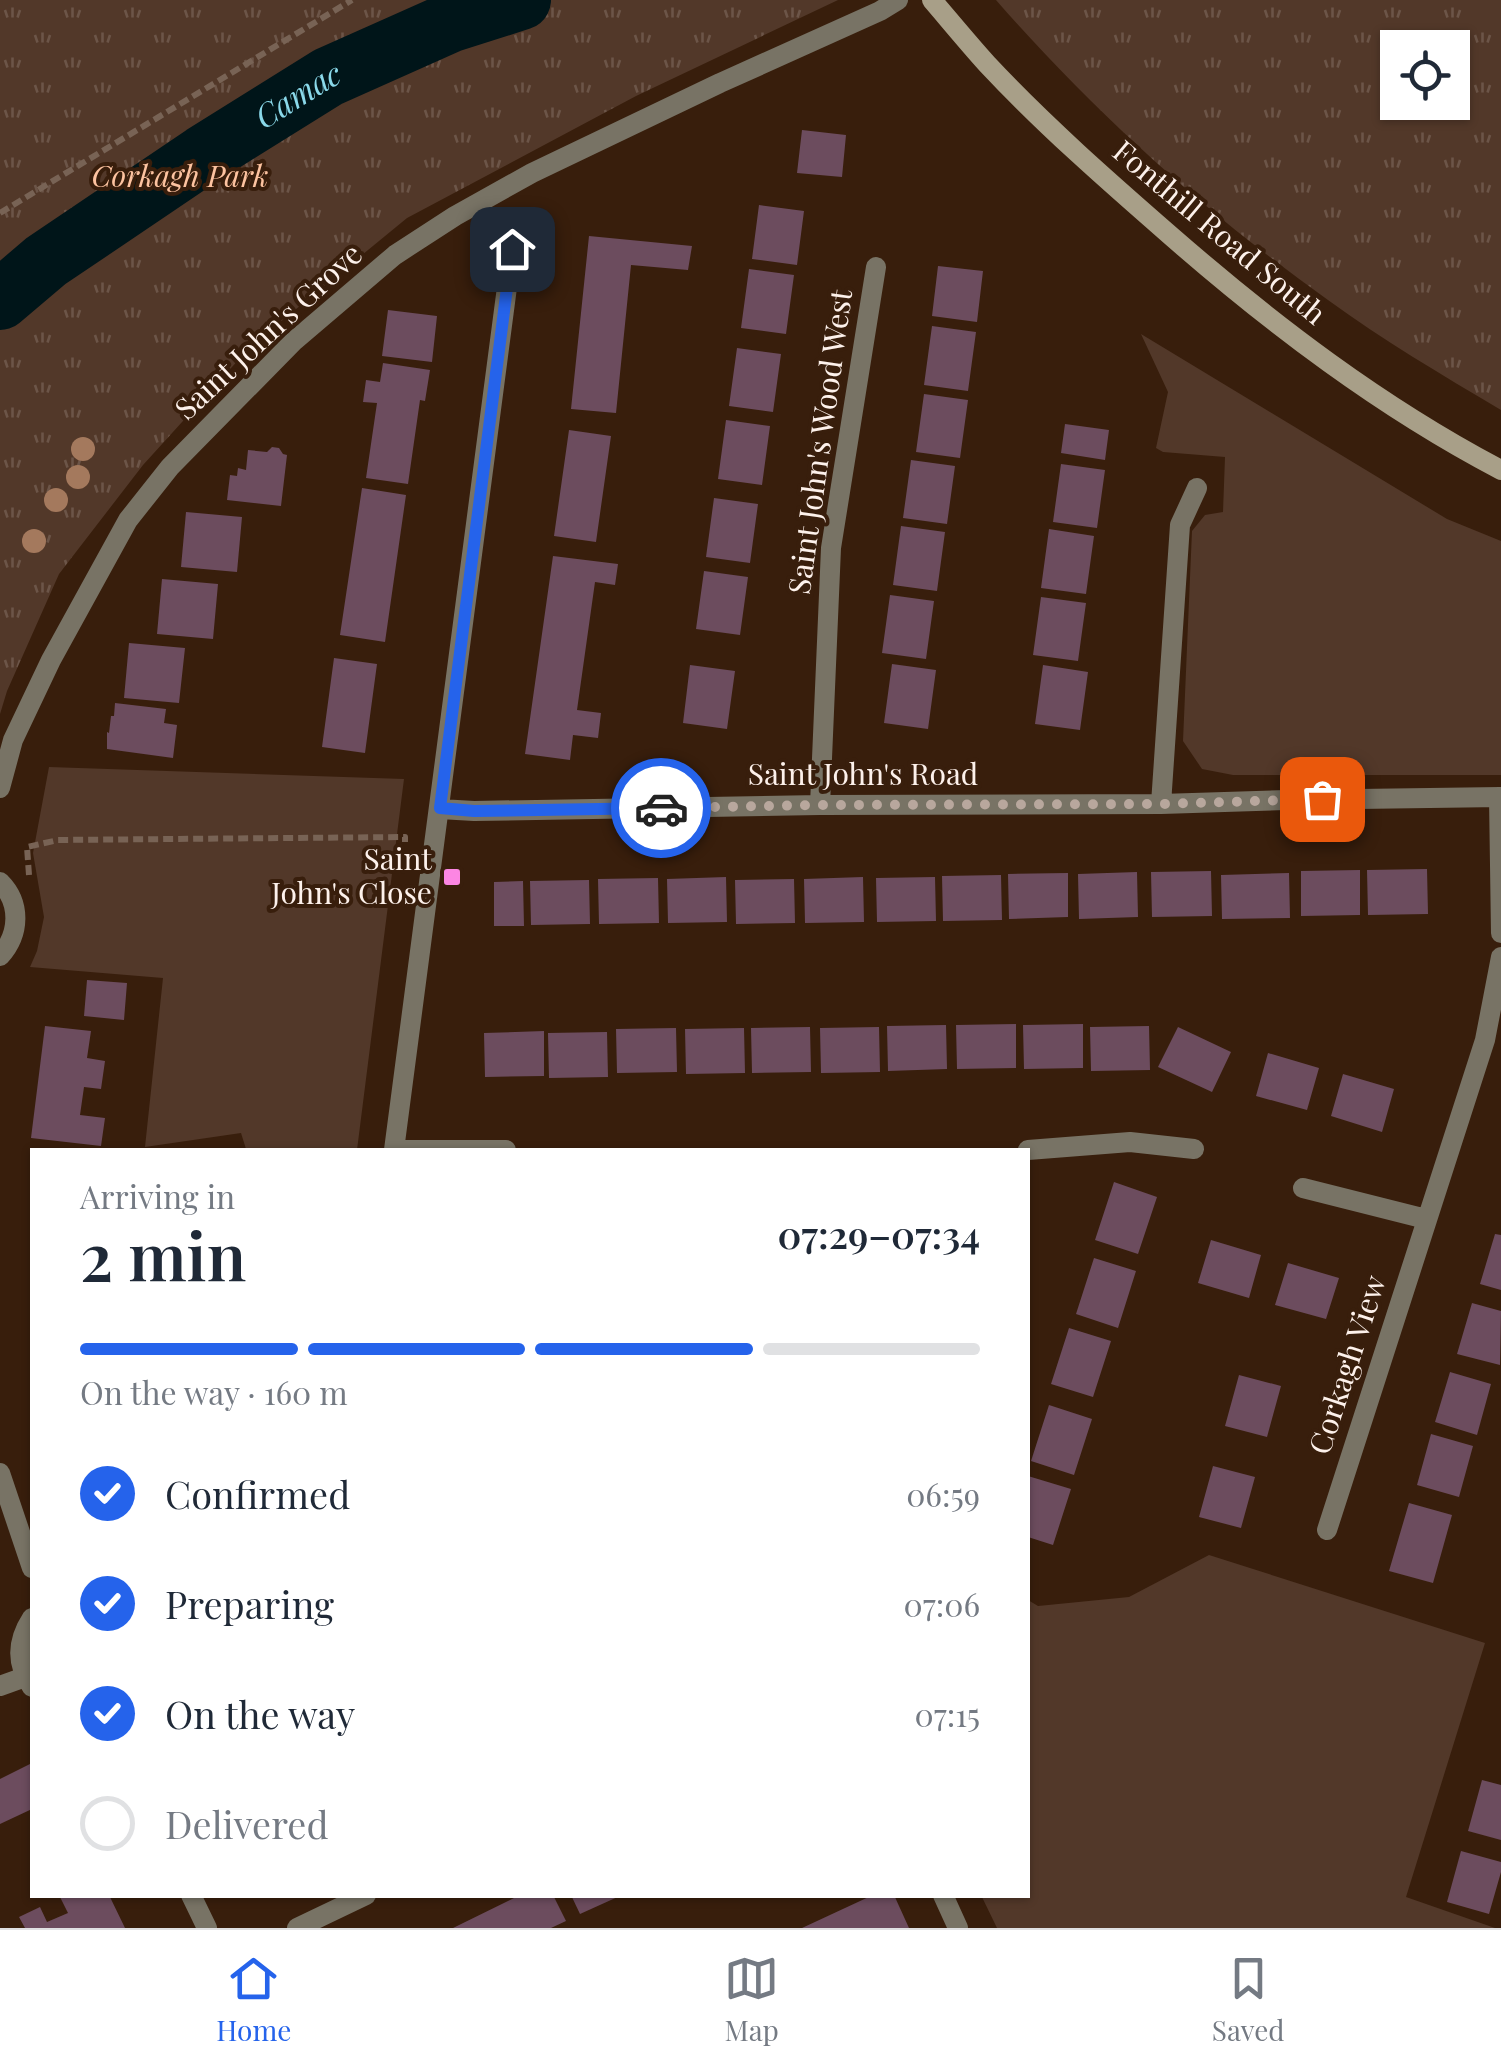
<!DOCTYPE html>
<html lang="en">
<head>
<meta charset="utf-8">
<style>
  :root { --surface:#fff; --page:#f2f2f3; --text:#1f2937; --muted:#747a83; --line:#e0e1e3; --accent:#2563eb }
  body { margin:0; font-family:"Playfair Display",serif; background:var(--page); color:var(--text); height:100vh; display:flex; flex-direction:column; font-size:38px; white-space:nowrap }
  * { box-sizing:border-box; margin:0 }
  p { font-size:32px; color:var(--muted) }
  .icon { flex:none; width:55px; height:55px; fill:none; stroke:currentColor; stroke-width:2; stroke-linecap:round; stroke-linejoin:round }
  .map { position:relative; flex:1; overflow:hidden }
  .details { position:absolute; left:30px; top:1148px; width:1000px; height:750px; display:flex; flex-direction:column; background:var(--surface); border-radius:0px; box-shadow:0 2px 8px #0004 }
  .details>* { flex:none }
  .controls { position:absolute; left:1380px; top:30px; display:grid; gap:20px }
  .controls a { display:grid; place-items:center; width:90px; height:90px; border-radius:0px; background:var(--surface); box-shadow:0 2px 8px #0004; font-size:50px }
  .pin { position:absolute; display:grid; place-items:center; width:85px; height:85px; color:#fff; margin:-42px; border-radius:20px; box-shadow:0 5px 15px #0006 }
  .courier { position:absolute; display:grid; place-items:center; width:100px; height:100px; margin:-50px; border:8px solid #2563eb; border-radius:50%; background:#fff; color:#222; box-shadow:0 2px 12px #0007 }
  .headline em { font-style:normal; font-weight:600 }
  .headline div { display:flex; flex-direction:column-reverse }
  .headline { display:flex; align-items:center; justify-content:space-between; height:170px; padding:0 50px }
  h1 { font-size:65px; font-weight:600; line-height:75px }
  .bar { display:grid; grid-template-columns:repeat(4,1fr); gap:15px 10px; align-content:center; height:120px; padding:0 50px }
  .bar i { height:12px; border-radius:8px; background:var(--line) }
  .bar .active { background:var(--accent) }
  .bar p { grid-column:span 4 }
  ol { padding:0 50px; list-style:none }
  li { display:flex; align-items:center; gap:30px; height:110px }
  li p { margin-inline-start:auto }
  li .icon { padding:10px; border-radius:50%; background:var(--accent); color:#fff; stroke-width:4 }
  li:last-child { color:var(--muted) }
  li i { width:55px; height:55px; border:5px solid var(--line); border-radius:50% }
  .dock { display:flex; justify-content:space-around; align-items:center; height:140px; border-top:2px solid var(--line); background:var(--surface); font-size:28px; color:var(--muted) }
  .dock a { display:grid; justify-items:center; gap:5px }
  .dock .active { color:var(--accent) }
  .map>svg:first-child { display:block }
</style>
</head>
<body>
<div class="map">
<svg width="1501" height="1928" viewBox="0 0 1501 1928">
  <defs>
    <pattern id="park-tufts" width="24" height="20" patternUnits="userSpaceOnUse" patternTransform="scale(2.5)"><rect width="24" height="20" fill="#523829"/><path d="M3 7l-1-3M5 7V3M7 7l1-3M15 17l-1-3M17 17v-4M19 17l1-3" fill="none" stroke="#6c5548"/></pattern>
  </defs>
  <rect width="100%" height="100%" fill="#381e0c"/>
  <path fill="#523829" d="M1141,334L1447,519L1501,541V775H1233L1202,769L1183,741L1192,531L1205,515L1223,512L1225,457L1163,452L1156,448L1168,392Z
    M49,767L404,779L357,1150L246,1149L241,1133L145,1147L163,978L30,967L37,951L44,917L33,853Z
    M1209,1555L1485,1643L1406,1897L1495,1928H997L981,1895H1028V1600L1038,1606L1129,1597Z"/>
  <path fill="url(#park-tufts)" fill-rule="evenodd" d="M0,0H838L636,96L407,218L251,346L143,465L59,574L7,691L0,714Z
    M996,0H1501V410C1442,375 1383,340 1328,300C1207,214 1094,112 996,0ZM1398,48H1452V102H1398Z"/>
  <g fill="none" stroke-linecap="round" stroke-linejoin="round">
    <path stroke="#001519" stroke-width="60" id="s1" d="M0,300L46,261L203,155L328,77L449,23L521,0"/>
  </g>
  <path fill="#6c4c5e" d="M802,130L846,135L842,177L797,173Z
    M759,205L804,211L797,265L752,259Z
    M589,236L692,246L688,270L631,265L616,413L571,409Z
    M938,266L983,271L977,322L932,316Z
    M749,269L794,275L786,334L741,328Z
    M388,310L437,316L432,362L382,356Z
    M932,326L976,332L968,391L924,385Z
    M737,348L781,354L773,412L729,406Z
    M383,363L430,370L425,401L420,400L408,484L366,478L377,403L363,402L366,380L380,382Z
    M924,394L968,400L960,458L916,452Z
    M726,420L770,426L762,485L718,479Z
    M1065,424L1109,430L1105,460L1061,453Z
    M569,430L611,436L596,542L554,536Z
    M272,447L279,448L283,454L287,455L281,506L227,500L230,475L237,476L238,468L246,470L248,450L267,452Z
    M911,460L955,466L947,524L903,518Z
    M1061,464L1105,470L1097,528L1053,522Z
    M362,488L406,495L385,642L340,635Z
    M714,498L758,504L750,563L706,557Z
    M186,512L242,517L237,572L181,567Z
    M901,526L945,532L937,591L893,585Z
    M1049,529L1094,536L1086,594L1041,588Z
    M553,556L618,564L615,585L595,582L577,710L601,713L598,738L573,735L570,760L525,754Z
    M704,571L748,577L740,635L696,629Z
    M162,579L218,584L213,639L157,634Z
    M890,595L934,601L926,659L882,653Z
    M1041,597L1086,603L1078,661L1033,655Z
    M129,643L185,648L179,703L124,698Z
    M334,658L377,664L365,753L322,747Z
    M892,664L936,670L928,729L884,723Z
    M690,665L735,671L727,729L683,723Z
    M1043,665L1088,672L1080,730L1035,724Z
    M115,703L166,709L164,723L177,725L173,758L107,749V732L109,733L111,716H114Z
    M1427,869L1428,914L1368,915L1367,870Z
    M1360,870V915L1301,916V871Z
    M1211,871L1212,916L1152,917L1151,872Z
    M1137,872L1138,917L1079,919L1078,874Z
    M1068,873V917L1009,919L1008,874Z
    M1289,873L1290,918L1222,919L1221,875Z
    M1001,875L1002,920L943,921L942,876Z
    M726,877L727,922L668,923L667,879Z
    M863,877L864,922L805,923L804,879Z
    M935,877L936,921L877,922L876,878Z
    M658,878L659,923L599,924L598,879Z
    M794,879L795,923L736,924L735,880Z
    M589,880L590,924L531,925L530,881Z
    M523,881L524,926H494V882Z
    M87,980L127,983L124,1020L84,1016Z
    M1016,1024V1068L957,1069L956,1025Z
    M1083,1024V1068L1024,1069L1023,1025Z
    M946,1025L947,1069L888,1071L887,1026Z
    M45,1026L91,1031L87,1058L105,1061L101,1089L84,1087L80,1115L105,1118L101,1146L31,1138Z
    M1149,1026L1150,1070L1091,1071L1090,1027Z
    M810,1027L811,1072L752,1073L751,1028Z
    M879,1027L880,1072L821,1073L820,1028Z
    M1178,1027L1231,1052L1212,1092L1158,1067Z
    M676,1028L677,1072L617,1073L616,1029Z
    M744,1028L745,1073L686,1074L685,1029Z
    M544,1031V1076L485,1077L484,1033Z
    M607,1032L608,1077L549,1078L548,1033Z
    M1268,1053L1319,1068L1307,1110L1256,1096Z
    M1343,1074L1394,1089L1382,1132L1331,1116Z
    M1114,1182L1157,1197L1138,1254L1095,1240Z
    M1495,1234L1501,1235V1290L1480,1284Z
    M1211,1240L1261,1255L1249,1298L1198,1283Z
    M1094,1258L1136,1271L1118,1328L1076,1314Z
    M1288,1263L1339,1278L1326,1319L1275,1305Z
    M1472,1303L1501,1311L1500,1365L1457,1354Z
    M1069,1328L1111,1341L1093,1397L1051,1384Z
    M1450,1372L1491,1384L1477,1435L1435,1422Z
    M1239,1375L1281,1386L1267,1437L1225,1426Z
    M1049,1405L1092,1419L1074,1475L1031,1461Z
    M1431,1434L1473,1446L1459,1497L1417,1485Z
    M1213,1466L1255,1477L1241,1528L1199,1517Z
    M1028,1476L1071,1489L1053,1545L1028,1537Z
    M1409,1503L1452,1515L1433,1583L1389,1571Z
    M32,1763V1809L0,1824V1779Z
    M1482,1780L1501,1785V1840L1468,1831Z
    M1461,1851L1501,1862V1872L1489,1914L1447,1902Z
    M59,1895H109L125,1928H25L19,1917L40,1907L47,1922L68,1913Z
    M520,1895H553L566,1921L551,1928H453Z
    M571,1895H622L580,1914Z
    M873,1895H894L909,1928H802Z"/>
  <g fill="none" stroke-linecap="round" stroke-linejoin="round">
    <path stroke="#786355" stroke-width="6" stroke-dasharray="10 5" stroke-linecap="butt" d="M0,213L352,0
      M29,875L27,847L58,840L405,837V842"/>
    <path stroke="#787365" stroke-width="20" d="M0,788L13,740L51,660L128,520L170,467L293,342L395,255L455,216L532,173L720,83L880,11L898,0
      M1499,797L1501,933
      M1161,804L1180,525L1197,488
      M820,805L831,548L876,267
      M440,809L474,811L820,805L1161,804L1286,800L1501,797
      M0,882C21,903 20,934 0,956
      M506,1150H394L512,249
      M1028,1150L1130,1142L1194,1149
      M1303,1188L1426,1219
      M0,1473L32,1568
      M1327,1530L1485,1040L1501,957
      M32,1618C17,1641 16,1664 32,1687
      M0,1686L25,1677
      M191,1895L207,1928
      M943,1895L958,1928
      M297,1928L366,1895"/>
    <path stroke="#a89f88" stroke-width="20" d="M932,0C950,21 968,43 987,64C1044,125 1108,181 1171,236C1273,325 1381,407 1501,470"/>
  </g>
  <g fill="#a4795d">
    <circle cx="83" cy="449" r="12"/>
    <circle cx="78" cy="477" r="12"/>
    <circle cx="56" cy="500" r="12"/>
    <circle cx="34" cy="541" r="12"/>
  </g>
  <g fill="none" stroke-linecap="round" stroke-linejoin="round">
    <path stroke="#b8a79d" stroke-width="10" stroke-dasharray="0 18" d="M661,808L820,805L1161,804L1322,799"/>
    <path stroke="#2563eb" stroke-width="12" d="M512,249L440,808L474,811L661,808"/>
  </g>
  <rect fill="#fc86e3" stroke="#381e0c" stroke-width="4" x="442" y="867" width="20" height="20" rx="5"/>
  <g text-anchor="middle" stroke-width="8" stroke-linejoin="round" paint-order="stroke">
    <g font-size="30" font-style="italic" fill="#fdc3a0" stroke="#381e0c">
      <text x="180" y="187">Corkagh Park</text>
    </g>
    <g font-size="30" fill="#fdf1eb" stroke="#381e0c">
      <text transform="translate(1219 233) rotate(40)" y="10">Fonthill Road South</text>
      <text transform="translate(269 332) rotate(-43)" y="10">Saint John's Grove</text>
      <text transform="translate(821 442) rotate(-82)" y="10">Saint John's Wood West</text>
      <text x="863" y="785">Saint John's Road</text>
      <text transform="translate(1348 1365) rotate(-72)" y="10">Corkagh View</text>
    </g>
    <g font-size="30" fill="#fdf1eb" stroke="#381e0c" text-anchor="end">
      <text x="432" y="870">Saint<tspan x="432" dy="34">John's Close</tspan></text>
    </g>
    <g font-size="32" font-style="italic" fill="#8ad9ea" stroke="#381e0c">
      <text dy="11" stroke="none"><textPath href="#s1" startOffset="362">Camac</textPath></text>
    </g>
  </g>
</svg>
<div class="controls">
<a><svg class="icon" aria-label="locate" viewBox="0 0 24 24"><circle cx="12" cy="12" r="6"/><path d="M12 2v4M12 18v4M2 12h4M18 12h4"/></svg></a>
</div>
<div class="pin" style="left:1322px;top:799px;background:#ea580c"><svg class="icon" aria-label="bag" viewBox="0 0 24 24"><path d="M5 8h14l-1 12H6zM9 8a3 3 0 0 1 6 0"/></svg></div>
<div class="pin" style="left:512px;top:249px;background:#1f2937"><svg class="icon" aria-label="home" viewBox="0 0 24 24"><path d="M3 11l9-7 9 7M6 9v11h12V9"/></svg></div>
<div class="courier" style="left:661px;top:808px"><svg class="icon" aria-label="car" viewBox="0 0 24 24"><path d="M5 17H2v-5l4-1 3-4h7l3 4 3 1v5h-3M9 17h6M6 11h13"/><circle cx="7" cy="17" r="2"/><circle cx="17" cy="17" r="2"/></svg></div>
<section class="details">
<div class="headline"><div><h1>2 min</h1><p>Arriving in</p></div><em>07:29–07:34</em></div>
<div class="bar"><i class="active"></i><i class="active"></i><i class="active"></i><i></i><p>On the way · 160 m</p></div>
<ol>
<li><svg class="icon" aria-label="check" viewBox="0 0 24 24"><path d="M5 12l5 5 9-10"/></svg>Confirmed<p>06:59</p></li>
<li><svg class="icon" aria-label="check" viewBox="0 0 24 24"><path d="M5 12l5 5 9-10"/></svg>Preparing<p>07:06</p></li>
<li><svg class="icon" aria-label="check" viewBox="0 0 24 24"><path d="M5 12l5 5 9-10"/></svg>On the way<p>07:15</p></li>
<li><i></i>Delivered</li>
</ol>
</section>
</div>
<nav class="dock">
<a class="active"><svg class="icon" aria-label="home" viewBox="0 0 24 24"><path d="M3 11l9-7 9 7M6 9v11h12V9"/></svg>Home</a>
<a><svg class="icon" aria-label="map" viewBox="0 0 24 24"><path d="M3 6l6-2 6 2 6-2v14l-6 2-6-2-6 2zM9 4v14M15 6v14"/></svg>Map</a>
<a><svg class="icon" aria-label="saved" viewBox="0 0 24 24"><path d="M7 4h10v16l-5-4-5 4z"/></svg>Saved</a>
</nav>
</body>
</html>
